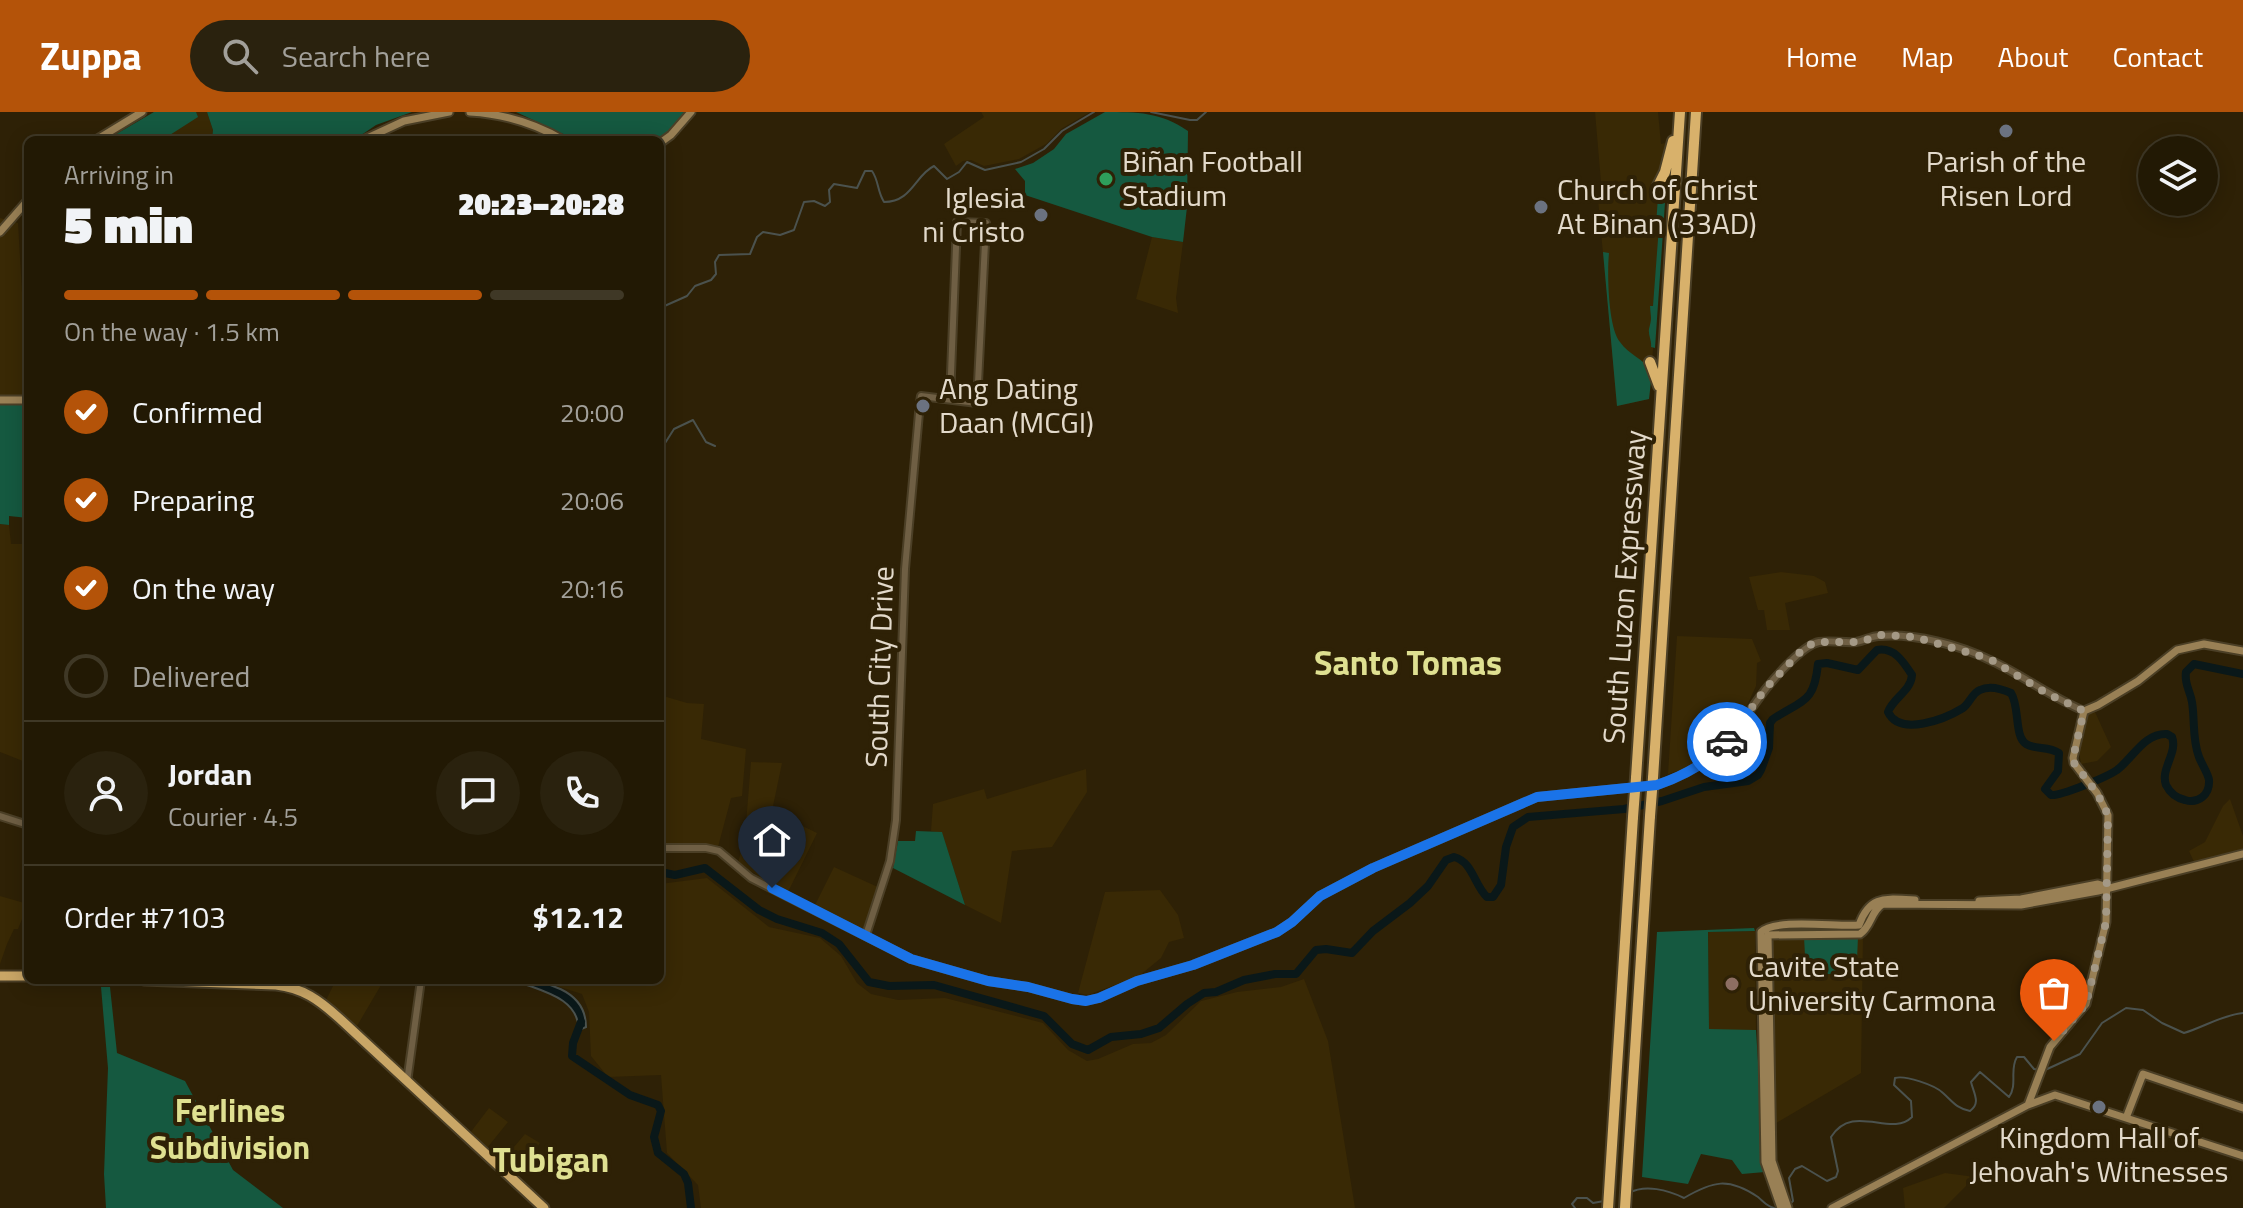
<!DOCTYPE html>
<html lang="en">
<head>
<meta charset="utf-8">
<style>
  :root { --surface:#221904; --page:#2a220e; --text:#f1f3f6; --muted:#a2a09a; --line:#3f3826; --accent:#b45309 }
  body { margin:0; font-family:"Titillium Web",sans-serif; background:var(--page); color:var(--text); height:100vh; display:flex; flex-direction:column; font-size:30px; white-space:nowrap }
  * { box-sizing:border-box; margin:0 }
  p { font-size:26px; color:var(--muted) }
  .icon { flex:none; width:44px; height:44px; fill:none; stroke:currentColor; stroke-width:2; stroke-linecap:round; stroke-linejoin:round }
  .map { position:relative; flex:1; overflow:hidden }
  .drawer { position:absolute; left:24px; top:24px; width:640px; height:848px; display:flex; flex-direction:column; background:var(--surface); border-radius:12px; box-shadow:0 4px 20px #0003,0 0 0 2px var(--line) }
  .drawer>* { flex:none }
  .controls { position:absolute; left:2138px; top:24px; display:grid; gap:16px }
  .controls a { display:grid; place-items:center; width:80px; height:80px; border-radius:50%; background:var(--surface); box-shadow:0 4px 20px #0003,0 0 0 2px var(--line); font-size:40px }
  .pin { position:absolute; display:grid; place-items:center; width:68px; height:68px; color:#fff; margin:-82px -34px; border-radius:50% 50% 50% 0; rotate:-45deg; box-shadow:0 0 8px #0007 }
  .pin .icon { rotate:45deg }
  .courier { position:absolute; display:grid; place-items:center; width:80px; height:80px; margin:-40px; border:6px solid #1a73e8; border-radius:50%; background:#fff; color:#222; box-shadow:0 2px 10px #0007 }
  .head em { font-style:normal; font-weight:800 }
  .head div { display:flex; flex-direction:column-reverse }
  .head { display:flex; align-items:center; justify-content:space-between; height:136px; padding:0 40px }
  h1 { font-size:52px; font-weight:800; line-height:60px }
  .bar { display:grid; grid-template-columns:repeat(4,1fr); gap:12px 8px; align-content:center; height:96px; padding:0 40px }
  .bar i { height:10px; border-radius:6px; background:var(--line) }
  .bar .active { background:var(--accent) }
  .bar p { grid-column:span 4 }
  .line { display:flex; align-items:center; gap:20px; padding:0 40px; border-top:2px solid var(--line) }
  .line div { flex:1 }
  .round { display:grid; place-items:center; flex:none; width:84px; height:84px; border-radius:42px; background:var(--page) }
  ol { padding:0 40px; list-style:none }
  li { display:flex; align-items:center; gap:24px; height:88px }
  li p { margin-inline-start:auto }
  li .icon { padding:8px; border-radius:50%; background:var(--accent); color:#fff; stroke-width:4 }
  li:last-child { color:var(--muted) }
  li i { width:44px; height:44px; border:4px solid var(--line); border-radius:50% }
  header { display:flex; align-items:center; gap:48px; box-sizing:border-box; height:112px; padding:0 40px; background:var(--accent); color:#fff }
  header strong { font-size:38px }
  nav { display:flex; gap:44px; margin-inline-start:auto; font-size:28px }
  .search { width:560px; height:72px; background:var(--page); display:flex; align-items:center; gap:20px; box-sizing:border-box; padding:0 28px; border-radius:44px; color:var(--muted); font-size:30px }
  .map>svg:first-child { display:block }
</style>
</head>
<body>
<header>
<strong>Zuppa</strong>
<div class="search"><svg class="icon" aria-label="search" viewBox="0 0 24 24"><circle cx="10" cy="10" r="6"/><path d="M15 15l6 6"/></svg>Search here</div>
<nav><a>Home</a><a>Map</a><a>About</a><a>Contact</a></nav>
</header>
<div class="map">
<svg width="2243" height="1096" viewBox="0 0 2243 1096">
  <rect width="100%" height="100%" fill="#2e2106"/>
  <path fill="#392905" d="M154,0H207L213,18L212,28H106Z
    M981,0H1090L1061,17L1046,32L1019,47L984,54L971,48L963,49L956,54L944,32L984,5Z
    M1595,0H1658L1661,32L1665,31L1666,76L1649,287L1617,294L1598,87H1602V82Z
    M0,106L18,111L28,284L0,285Z
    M1152,125L1183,130L1176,186L1178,201L1136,187Z
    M0,412L9,413L11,432H28V651L0,640Z
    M1781,460L1814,464L1825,470L1828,481L1785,491L1790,518H1767L1764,498H1758L1749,465Z
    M1677,524L1752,527L1761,549L1757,551L1756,574L1740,609L1721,632L1690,655L1668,662Z
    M660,583L687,591L704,592L701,627L746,637L742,684L731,686L718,735L660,732Z
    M2095,600L2111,635L2097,649L2081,652L2078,634L2084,604Z
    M751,650L782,651L772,699L817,721L787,782L738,751L745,724Z
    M1086,657L1087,680L1052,735L1012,739L1001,811L965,793L942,721L931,719L933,692L984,677L987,687Z
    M2230,687L2243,724V737L2195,752L2189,739L2205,730L2223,694Z
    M834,755L880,776L865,819L814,795Z
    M707,766L769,815L820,826L841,844L857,871L871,882L898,888L945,886L1043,911L1068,938L1087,949L1098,947L1133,932L1151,931L1166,923L1201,889L1237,880L1281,875L1304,867L1328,929L1355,1096H701L698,1073L667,1041L661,963L608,965L591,944L589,900L582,882L538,868H660V772Z
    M1160,778L1178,803L1184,826L1169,830L1161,846L1139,864L1088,883L1078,881L1105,780Z
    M0,784L28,792L18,817H14L7,832L0,852Z
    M1755,819L1756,918H1709L1708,820Z
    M1863,824L1861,961L1773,1013L1768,827Z
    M336,868H384L357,914L325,890Z
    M489,996L508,1010L487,1036L470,1021Z
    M525,1022L540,1031L516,1062L502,1049Z
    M1945,1061L1975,1065L1944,1096H1905L1903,1076Z"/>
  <path fill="#155940" d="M154,0H196L198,5L162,28H106Z
    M207,0H412L376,13L354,28H212L213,18Z
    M516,0H686L678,11L657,28H576Z
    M1105,0C1137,0 1161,0 1188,19L1187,95L1183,130L1152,125L1025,83V69L1015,57L1033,51L1054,37L1066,22Z
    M1666,76L1655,236L1651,235C1652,229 1648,223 1649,217C1652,205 1651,207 1650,194H1653L1659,114L1656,113L1658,85Z
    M1603,140L1609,141C1607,160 1608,216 1620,230C1629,243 1643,246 1652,260L1649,287L1617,294Z
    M0,292L27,293L28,303V406L9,404V413L0,412Z
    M916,719L942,720L965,793L893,756L898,729H915Z
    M1754,816L1755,819L1708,820L1709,917L1756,918L1765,1060L1742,1062L1732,1048L1701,1042L1688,1072L1642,1065L1657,820Z
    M1804,825H1858L1857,848L1842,847L1841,862H1806Z
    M101,875H110L117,941L185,969L233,1058L283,1096H106L104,1062L108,956Z"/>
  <path fill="#0a1819" stroke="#4b524e" stroke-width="2" d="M514,868C543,868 586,877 586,915L579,918C578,884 539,879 514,868Z"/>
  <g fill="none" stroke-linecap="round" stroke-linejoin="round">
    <path stroke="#4b524e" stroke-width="2" d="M1151,0L1190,8H1197L1206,0
      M660,196L687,184L695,174L711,168L716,162L715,150L719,143L750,142L757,125L763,120L780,123L794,118L804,90L814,89L825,94L830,90L829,78L834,72L857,76L865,59H872C879,69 877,79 884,90C912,90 915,63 934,54L947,67L959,60L967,50L985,58L1021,50L1044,37L1062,19L1094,0
      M660,339L674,317L693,308L706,330L715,334
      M2045,958L2080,942L2102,911L2126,896L2143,898L2162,911L2184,921C2204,915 2222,903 2243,901
      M1629,1081C1645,1072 1668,1078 1684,1086C1713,1069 1728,1065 1758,1085C1764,1090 1766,1094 1774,1096
      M1788,1094L1793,1089L1789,1066L1795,1057L1802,1054L1827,1069L1836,1065L1838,1059L1831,1025C1853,990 1891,1026 1912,1005L1911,989L1894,973L1895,966C1905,963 1935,973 1943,981C1953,990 1956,996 1970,999C1981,991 1974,982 1971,970L1980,960L2009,985C2018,972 2009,958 2017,945H2024L2034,957L2039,958
      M1575,1096L1572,1092L1577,1086H1587L1593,1091L1604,1089"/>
    <path stroke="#0a1819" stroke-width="8" d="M660,760L675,763L705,756L759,798L777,807L822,821L839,832L869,870L889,874L934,873L1044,904L1072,932L1088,938L1111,925L1141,922L1159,916L1187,892L1204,881L1216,880L1244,868L1275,862H1296L1316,838L1326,837L1352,841L1373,819L1410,791L1428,774L1446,748L1454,745C1473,750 1474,773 1487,785H1493L1501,773L1506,735L1513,715L1528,705L1624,697L1662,689L1704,675L1748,669L1758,663L1761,658L1769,636L1770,611L1773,607C1804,587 1814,591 1818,552L1827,551L1858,558L1877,538C1894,535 1903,549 1912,563C1911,579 1893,586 1888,600C1900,625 1945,607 1963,596C1970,591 1972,581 1980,578C1990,573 2002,577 2011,581C2020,595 2014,624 2026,632C2036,638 2048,634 2059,641L2058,659L2045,677L2051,683C2061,684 2107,665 2117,658C2133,646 2144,621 2167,622L2172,625C2178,641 2160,657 2166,673C2170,681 2176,686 2185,688C2198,692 2210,683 2209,668C2208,661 2202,653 2199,645C2192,627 2195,609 2192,590C2190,578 2184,572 2186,560L2194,552L2243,562
      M581,910L573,931L572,944L630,983L658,993L661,999L654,1025L658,1041L684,1062L688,1071L691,1096"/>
    <defs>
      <path id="tertiary" d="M0,704L28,713
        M660,736H706L719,739L751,766L911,847L988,869L1028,875L1072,887L1086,889L1099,886L1137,869L1193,853L1277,820L1292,810L1320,784L1373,756L1537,685L1657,673C1717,653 1730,625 1765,578C1775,565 1803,533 1819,530C1831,528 1844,531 1856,530C1864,529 1871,524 1879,524C1915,521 1960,533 1992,549C2024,564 2051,585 2084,599
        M866,823L890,749L896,708L905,457L920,290L921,284L977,291L986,111L957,110L950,287
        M407,970L421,868"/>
      <path id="secondary" d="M470,0C503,2 534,11 563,28
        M96,28L142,0
        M363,28L404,9L449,0
        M660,31L671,23L691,0
        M0,120L28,88
        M0,288H28
        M1979,789L2021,787L2098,772L2108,775
        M2028,993L2050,935L2086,892L2106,810L2108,703L2097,681L2074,651L2073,646L2084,599L2098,593L2138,569L2177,538L2204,532L2243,539
        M2126,1006L2143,962L2243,996
        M1781,1096L1765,1050L1761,820C1775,806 1837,815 1859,813C1870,782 1887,787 1915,788
        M1788,1096L1772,1049L1768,823L1860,822C1872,814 1871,798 1883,792L2021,793L2098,779L2243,742
        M1832,1096L2028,993L2055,983L2243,1044"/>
      <path id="trunk" d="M0,864H28
        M144,868L276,873C303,876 319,888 339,906L544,1096"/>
      <path id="motorway" d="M1658,74L1665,60L1673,29
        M1650,250L1659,274
        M1636,666L1680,0
        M1653,666L1696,0
        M1608,1096L1633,705
        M1625,1096L1650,704"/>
    </defs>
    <use href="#tertiary" stroke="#4b3f26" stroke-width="10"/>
    <use href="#secondary" stroke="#4b3f26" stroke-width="11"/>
    <use href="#trunk" stroke="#4b3f26" stroke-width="13"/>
    <use href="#motorway" stroke="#4b3f26" stroke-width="14"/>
    <use href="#tertiary" stroke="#6f5f44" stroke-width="6"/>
    <use href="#secondary" stroke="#998055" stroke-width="7"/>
    <use href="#trunk" stroke="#c9a666" stroke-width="9"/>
    <use href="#motorway" stroke="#d8b16b" stroke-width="10"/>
    <defs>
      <path id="motorway-bridge" d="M1650,704L1653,666
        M1633,705L1636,666"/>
    </defs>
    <use href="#motorway-bridge" stroke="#4b3f26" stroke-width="14" stroke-linecap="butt"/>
    <use href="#motorway-bridge" stroke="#d8b16b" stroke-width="10"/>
  </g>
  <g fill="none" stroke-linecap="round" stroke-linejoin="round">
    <path stroke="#a49986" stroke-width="8" stroke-dasharray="0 14.4" d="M1727,630L1766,576L1805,535L1817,530H1860L1881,523L1915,525L1990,547L2046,581L2084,599L2073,646L2074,651L2097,681L2108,703L2106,810L2086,892L2054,929"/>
    <path stroke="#1a73e8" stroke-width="10" d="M772,776L911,847L988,869L1028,875L1072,887L1086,889L1099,886L1137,869L1193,853L1277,820L1292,810L1320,784L1373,756L1537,685L1657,673C1683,664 1709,650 1727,630"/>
  </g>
  <g fill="#6b7280" stroke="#2e2106" stroke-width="3">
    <circle cx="2006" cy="19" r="8"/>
    <circle cx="1541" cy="95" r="8"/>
    <circle cx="1041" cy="103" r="8"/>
    <circle cx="923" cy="294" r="8"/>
    <circle cx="2099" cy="995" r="8"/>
  </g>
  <circle fill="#2e9e5b" stroke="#2e2106" stroke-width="3" cx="1106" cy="67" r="8"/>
  <circle fill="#8d6e63" stroke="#2e2106" stroke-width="3" cx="1732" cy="872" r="8"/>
  <g text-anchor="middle" stroke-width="8" stroke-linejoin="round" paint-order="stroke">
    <g font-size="30" fill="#e3dacb" stroke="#2e2106" text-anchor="start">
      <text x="1122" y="60">Biñan Football<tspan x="1122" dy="34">Stadium</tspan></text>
      <text x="2006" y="60" text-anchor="middle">Parish of the<tspan x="2006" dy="34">Risen Lord</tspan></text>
      <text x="1557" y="88">Church of Christ<tspan x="1557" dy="34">At Binan (33AD)</tspan></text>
      <text x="1025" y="96" text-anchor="end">Iglesia<tspan x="1025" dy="34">ni Cristo</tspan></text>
      <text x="939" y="287">Ang Dating<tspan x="939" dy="34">Daan (MCGI)</tspan></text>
      <text x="1748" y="865">Cavite State<tspan x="1748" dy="34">University Carmona</tspan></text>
      <text x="2099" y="1036" text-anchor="middle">Kingdom Hall of<tspan x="2099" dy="34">Jehovah's Witnesses</tspan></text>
    </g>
    <g font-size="30" fill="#e3dacb" stroke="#2e2106">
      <text transform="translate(1625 475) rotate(-86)" y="10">South Luzon Expressway</text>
      <text transform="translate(880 555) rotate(-88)" y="10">South City Drive</text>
    </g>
    <g font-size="32" font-weight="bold" fill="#dfe091" stroke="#2e2106">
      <text x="230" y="1010">Ferlines<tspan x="230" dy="37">Subdivision</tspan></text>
    </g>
    <g font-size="34" font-weight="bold" fill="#dfe091" stroke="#2e2106">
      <text x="1408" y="563">Santo Tomas</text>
      <text x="551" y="1060">Tubigan</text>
    </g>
  </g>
</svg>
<div class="controls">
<a><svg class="icon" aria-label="layers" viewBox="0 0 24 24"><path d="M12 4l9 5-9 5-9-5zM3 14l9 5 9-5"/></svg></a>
</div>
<div class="pin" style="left:2054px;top:929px;background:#ea580c"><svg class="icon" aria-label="bag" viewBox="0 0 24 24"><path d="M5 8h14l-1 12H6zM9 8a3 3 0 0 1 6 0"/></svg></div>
<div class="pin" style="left:772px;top:776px;background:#1f2937"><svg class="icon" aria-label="home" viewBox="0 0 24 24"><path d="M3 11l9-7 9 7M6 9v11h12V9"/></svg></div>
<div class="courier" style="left:1727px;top:630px"><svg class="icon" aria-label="car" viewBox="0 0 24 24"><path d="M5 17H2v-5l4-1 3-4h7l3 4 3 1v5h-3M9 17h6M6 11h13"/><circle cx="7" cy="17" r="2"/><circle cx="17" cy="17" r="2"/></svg></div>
<section class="drawer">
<div class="head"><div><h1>5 min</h1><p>Arriving in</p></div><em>20:23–20:28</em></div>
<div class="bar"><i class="active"></i><i class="active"></i><i class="active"></i><i></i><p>On the way · 1.5 km</p></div>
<ol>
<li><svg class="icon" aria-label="check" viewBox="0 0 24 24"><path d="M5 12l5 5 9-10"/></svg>Confirmed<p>20:00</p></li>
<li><svg class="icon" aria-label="check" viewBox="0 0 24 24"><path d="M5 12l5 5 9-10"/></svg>Preparing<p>20:06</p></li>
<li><svg class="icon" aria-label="check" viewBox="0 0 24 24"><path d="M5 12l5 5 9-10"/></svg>On the way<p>20:16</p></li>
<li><i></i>Delivered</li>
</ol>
<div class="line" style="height:144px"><a class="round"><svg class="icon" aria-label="person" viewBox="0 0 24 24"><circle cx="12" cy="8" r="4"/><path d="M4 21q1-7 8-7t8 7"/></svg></a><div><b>Jordan</b><p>Courier · 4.5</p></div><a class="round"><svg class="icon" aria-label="chat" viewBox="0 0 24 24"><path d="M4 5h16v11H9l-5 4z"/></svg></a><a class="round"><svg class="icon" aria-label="phone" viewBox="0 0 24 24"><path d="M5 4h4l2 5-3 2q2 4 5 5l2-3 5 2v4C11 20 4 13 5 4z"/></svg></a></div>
<div class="line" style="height:104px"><div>Order #7103</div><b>$12.12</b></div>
</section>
</div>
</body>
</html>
